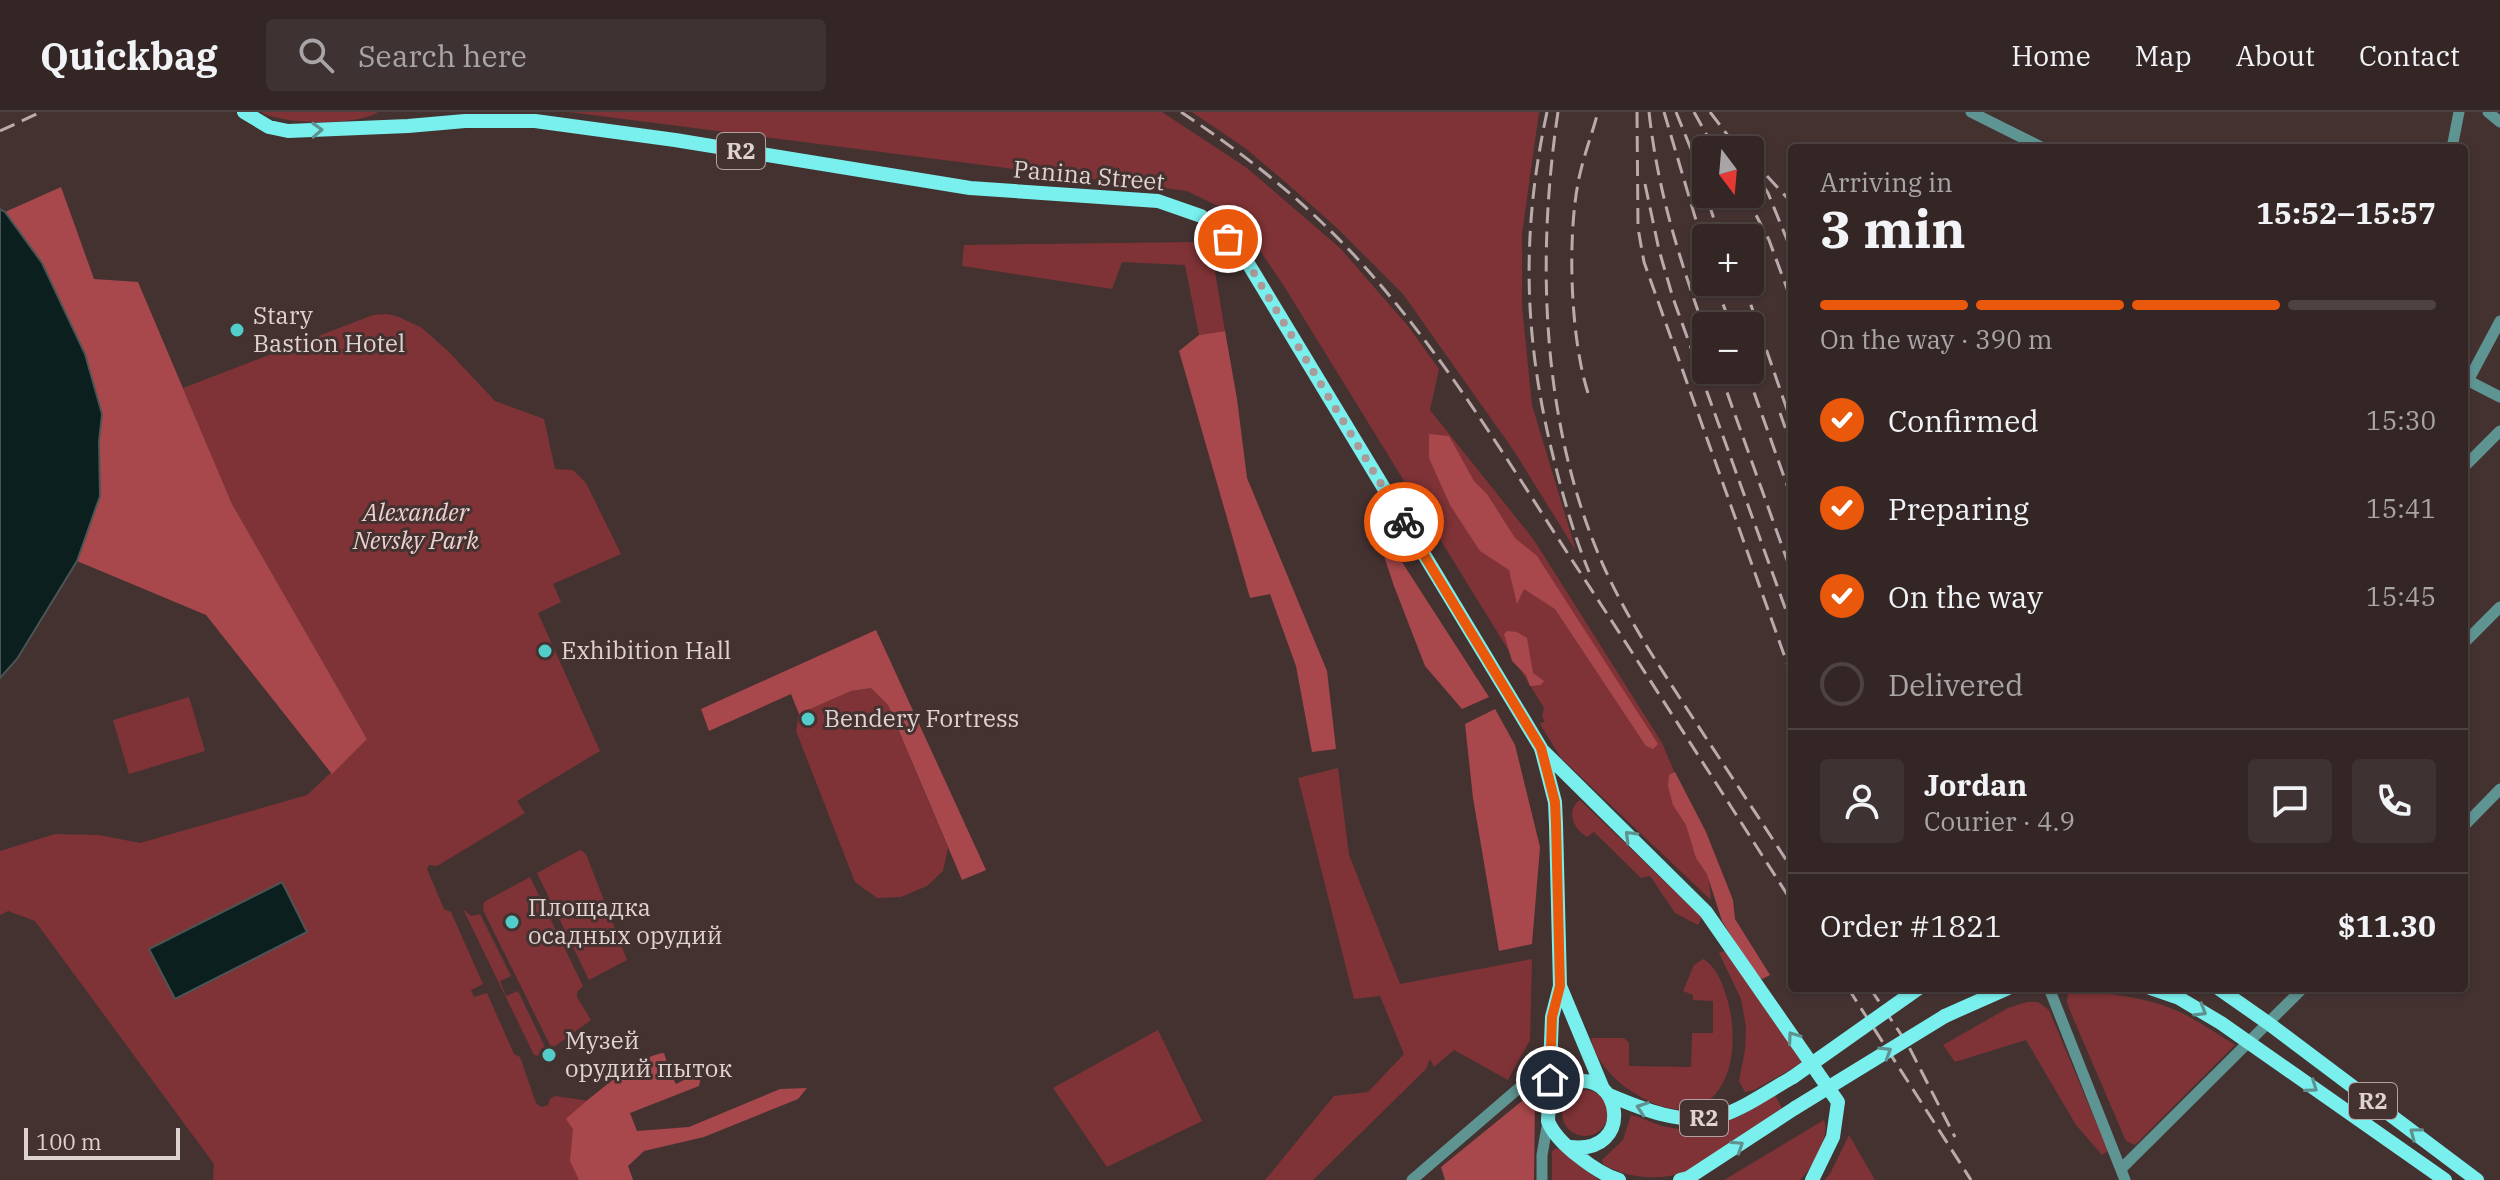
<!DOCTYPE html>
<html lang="en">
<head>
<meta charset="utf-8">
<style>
  :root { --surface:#332625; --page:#3e3232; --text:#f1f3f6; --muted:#a9a5a7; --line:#4e4342; --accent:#ea580c }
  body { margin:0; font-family:"IBM Plex Serif",serif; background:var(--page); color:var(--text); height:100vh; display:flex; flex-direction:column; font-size:30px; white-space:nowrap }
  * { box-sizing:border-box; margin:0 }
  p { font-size:26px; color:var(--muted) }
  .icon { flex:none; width:44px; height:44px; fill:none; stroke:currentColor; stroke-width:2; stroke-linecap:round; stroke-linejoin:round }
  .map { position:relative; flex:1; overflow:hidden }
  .panel { position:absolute; left:1788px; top:32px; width:680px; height:848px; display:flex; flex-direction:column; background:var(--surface); border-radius:8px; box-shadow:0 2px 6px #0004,0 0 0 2px var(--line) }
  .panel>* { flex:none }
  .needle { width:52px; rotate:164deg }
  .tools { position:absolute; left:1692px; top:24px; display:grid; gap:16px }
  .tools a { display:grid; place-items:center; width:72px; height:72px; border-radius:8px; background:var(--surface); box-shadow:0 2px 6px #0004,0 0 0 2px var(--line); font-size:40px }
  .scale { position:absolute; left:24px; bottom:20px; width:156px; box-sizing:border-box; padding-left:8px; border:4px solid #dfd3d2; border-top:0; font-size:22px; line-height:28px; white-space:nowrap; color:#dfd3d2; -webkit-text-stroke:6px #443231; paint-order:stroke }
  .pin { position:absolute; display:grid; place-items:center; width:68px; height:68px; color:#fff; margin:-34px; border:4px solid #fff; border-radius:50%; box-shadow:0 2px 8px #0007 }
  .courier { position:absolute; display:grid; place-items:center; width:80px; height:80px; margin:-40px; border:6px solid #ea580c; border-radius:50%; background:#fff; color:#222; box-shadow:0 2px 10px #0007 }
  .head em { font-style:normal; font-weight:800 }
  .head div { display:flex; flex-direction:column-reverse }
  .head { display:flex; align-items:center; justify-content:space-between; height:136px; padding:0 32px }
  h1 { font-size:52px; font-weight:800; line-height:60px }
  .bar { display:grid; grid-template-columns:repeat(4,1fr); gap:12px 8px; align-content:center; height:96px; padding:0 32px }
  .bar i { height:10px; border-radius:6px; background:var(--line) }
  .bar .selected { background:var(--accent) }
  .bar p { grid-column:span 4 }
  .line { display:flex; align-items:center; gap:20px; padding:0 32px; border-top:2px solid var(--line) }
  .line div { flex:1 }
  .round { display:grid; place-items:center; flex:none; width:84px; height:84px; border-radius:8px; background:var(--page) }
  ol { padding:0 32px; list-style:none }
  li { display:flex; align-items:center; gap:24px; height:88px }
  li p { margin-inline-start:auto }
  li .icon { padding:8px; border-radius:50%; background:var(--accent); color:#fff; stroke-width:4 }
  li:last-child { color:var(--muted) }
  li i { width:44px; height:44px; border:4px solid var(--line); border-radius:50% }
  header { display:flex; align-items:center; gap:48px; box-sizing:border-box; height:112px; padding:0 40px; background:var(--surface); border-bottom:2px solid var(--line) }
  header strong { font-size:38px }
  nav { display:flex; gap:44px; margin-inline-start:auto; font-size:28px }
  .search { width:560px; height:72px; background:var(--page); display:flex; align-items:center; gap:20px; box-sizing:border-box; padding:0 28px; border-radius:8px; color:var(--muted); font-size:30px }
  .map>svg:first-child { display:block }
</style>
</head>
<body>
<header>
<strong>Quickbag</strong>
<div class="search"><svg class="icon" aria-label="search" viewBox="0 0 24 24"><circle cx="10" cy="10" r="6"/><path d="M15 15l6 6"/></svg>Search here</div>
<nav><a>Home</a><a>Map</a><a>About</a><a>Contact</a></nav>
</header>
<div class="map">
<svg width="2500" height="1068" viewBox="0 0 2500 1068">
  <rect width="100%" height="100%" fill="#443231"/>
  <path fill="#7f3336" d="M261,0H378C357,14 283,13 261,0Z
    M569,0H1162L1247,56L1340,136L1408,214L1439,257L1430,298L1534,428L1662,631L1705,732L1711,788L1561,646L1540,612L1545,609L1542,605L1544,596L1284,174L1244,115L1218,94L1187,79Z
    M1192,0H1539L1522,122V195L1532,293L1576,439L1514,339L1403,182L1337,116L1290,74L1245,36Z
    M1198,130L1212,142L1225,219L1199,223L1185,153L1122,150L1112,177L962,154L964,133Z
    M387,202L399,205L422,216L448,239L495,289L544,307L555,357L573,358L586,371L621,442L553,472L561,490L538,501L600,639L517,689L525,701L437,754L429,753L427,757L444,797L451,800L483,872L471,878L474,885L487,881L514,942L520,945L536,991L541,995L548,993L550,987L555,984L604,991L633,1068H213L214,1052L35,809L8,799L0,803V739L55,722L99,723L140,731L307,683L367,627L232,392L183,276L373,203Z
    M871,576L888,593L948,736L943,759L927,774L901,785L877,786L855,770L796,619L799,602L851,579Z
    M189,585L205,639L129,662L113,608Z
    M1338,656L1349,743L1400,872L1532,847L1530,928L1508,968L1454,938L1434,955L1430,947L1426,957L1313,1068H1265L1334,984L1368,980L1404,942L1380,884L1354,887L1298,666Z
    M1580,688L1702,805L1698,813L1675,801L1650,764L1641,766L1594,720L1587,725C1574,718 1565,698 1580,688Z
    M580,738L586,742L627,848L589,868L537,761Z
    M530,765L583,874L577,880V885L591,908L554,935L550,933L483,798L484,790Z
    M463,797L471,804L480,802L511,864L500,869L506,884L518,879L545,935L541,937L538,944L534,943Z
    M1727,838L1802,951L1754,978L1745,980L1739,969L1745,938L1746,915L1741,887L1719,841Z
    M1703,847C1714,853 1720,866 1724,877C1750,950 1717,1036 1631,979C1614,968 1594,947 1591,926H1624L1629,931V954L1691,955L1692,921H1713V889L1693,888V883L1683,879L1694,853Z
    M2074,878C2112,882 2151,885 2186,903C2203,912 2219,923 2235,933L2135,1033L2126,1029L2071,901L2067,890L2068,882Z
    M2027,890H2038L2049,898L2108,1039L2102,1043L2076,1013L2026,928L1955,950L1943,933L2008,896Z
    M1158,918L1202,1009L1107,1055L1053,976Z
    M1562 1001a23 23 0 1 1 46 0a23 23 0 1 1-46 0Z
    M1775,983L1782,996L1689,1060C1659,1068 1630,1068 1603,1052L1602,1048L1623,1028L1631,1003C1643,1005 1654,1013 1667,1015C1710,1024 1740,1005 1775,983Z
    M1824,1008C1831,1025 1812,1056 1800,1068H1724Z
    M1849,1023L1875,1068H1825L1831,1060Z
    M1560,1036C1574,1044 1585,1059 1599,1068H1552V1040L1554,1037Z"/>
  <path fill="#a9484c" d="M61,75L94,167L138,170L232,392L367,627L332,662L206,503L77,449L100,384L99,329L102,302L85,242L42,151L5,100Z
    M1225,219L1237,287L1247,366L1327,559L1336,637L1312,640L1296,554L1270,482L1250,486L1179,239L1199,223Z
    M1429,322L1449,324L1474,369L1487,382L1515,426L1537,444L1658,632L1653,637L1646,634L1555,497L1524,477L1517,492L1509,458L1480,439L1450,393L1429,346Z
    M1369,399L1489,585L1462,597L1425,554L1394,474Z
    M876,518L986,758L962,768L888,593L871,576L851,579L799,602L791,582L709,619L701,597Z
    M1507,519L1517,520L1527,526L1533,561L1544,569L1541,573L1530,574L1526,563L1512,549L1504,522Z
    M1495,597L1515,633L1540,735L1532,832L1499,839L1473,686L1465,612Z
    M1675,660L1706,720L1733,788L1735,807L1770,863L1762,867L1755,862L1722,809L1707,762L1696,746L1686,713L1673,693L1668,674L1669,663Z
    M664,941L670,961L676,972L702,959L699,974L630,1001L637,1019L689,1015L780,977L807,976L798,987L704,1025L644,1039L628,1054L633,1068H579L570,1049L573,1017L566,1007C586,989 640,942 664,941Z
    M1528,984L1535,986L1534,1068H1445L1441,1055Z"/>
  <path fill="#0b1f1e" stroke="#4b5554" stroke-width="2" d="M0,97L5,100L42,151L85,242L102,302L99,329L100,384L77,449L17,547L0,566Z
    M282,770L307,820L175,887L149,837Z"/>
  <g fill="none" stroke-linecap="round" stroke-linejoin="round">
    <path stroke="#5e9492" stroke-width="11" d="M1971,0L2043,36
      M2488,0L2500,10
      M2452,36L2459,0
      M2465,267L2500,285
      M2468,269L2500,209
      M2464,355L2500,319
      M2464,531L2500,495
      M2464,714L2500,677
      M2049,876L2125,1068
      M2121,1057L2303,876
      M1412,1068L1526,970L1550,968
      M1542,1068V1043L1548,1009"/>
    <path stroke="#79f0ed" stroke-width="14" d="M244,0L269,15L288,19L408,14L465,9H535L675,28L970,76L1158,89L1201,104L1228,127L1249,153L1541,636L1555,690L1556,712L1560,874L1552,905L1548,1009C1556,1031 1597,1061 1619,1068
      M1541,637L1706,800L1838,990L1833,1025L1812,1068
      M1560,874L1603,977
      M2150,876L2179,886L2221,911L2445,1068
      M2218,876L2268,911L2477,1068
      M1945,904L2008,876
      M1609,983C1642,997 1683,1014 1720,1004C1745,996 1770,978 1793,965
      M1550,992C1553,982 1560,974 1571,971C1621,955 1636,1043 1570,1035
      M1680,1068L1688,1066L1795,996"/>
    <path stroke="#b8abaa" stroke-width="3" stroke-dasharray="16 8" stroke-linecap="butt" d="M1181,0C1243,41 1303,88 1354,143C1439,235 1504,343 1572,448C1646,561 1719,676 1792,790
      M1547,0C1520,125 1524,232 1556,356C1565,391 1575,426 1589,460
      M1558,0C1535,154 1542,328 1611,470C1633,515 1661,557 1689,600C1723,652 1758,704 1792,757
      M1637,0L1638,116L1644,150L1792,565
      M1649,0C1658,81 1679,145 1706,222
      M1664,0L1706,142
      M1676,0L1693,42L1720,126
      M1694,0L1715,38
      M1710,0L1739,38
      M0,19L41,0
      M1750,53L1768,81L1792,140
      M1767,64L1792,91
      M1645,72L1659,138L1673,186L1792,515
      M1745,82L1769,128L1792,190
      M1715,170L1731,214
      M1743,170L1792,312
      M1719,258L1792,462
      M1746,258L1792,387
      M1588,281C1570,225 1567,123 1579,66C1584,43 1592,22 1598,0
      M1780,301L1792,335
      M1848,876L1971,1068
      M1870,876L1908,933L1955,1025"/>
    <path stroke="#79f0ed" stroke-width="14" d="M1793,965L1919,876
      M1795,996L1945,904"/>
  </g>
  <defs><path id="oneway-chevron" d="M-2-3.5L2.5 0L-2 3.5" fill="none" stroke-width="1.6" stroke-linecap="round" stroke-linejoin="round" transform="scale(2)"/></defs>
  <g stroke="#5e918f">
    <use href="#oneway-chevron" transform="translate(317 18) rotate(-2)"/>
    <use href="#oneway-chevron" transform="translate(1630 724) rotate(-135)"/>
    <use href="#oneway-chevron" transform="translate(2201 899) rotate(31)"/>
    <use href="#oneway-chevron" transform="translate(1793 925) rotate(-125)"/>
    <use href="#oneway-chevron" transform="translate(1886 940) rotate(-32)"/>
    <use href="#oneway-chevron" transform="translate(2312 975) rotate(35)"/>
    <use href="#oneway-chevron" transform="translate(1642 996) rotate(-161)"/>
    <use href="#oneway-chevron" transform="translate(2415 1021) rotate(-143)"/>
    <use href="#oneway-chevron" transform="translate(1738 1034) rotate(-33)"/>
  </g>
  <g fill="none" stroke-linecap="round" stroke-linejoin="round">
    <path stroke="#a99b9a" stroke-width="8" stroke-dasharray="0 14.4" d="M1228,127L1249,153L1404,410"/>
    <path stroke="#ea580c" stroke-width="10" d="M1404,410L1541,636L1555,690L1556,712L1560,874L1552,905L1550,968"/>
  </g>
  <g fill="#53cdca" stroke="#443231" stroke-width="3">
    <circle cx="237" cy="218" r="8"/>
    <circle cx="545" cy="539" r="8"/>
    <circle cx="808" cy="607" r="8"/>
    <circle cx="512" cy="810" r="8"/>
    <circle cx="549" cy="943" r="8"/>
  </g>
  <g text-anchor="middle" stroke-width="6" stroke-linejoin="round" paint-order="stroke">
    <g fill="#443231" stroke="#b0a3a2" stroke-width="2">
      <rect x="717" y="21" width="48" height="36" rx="6"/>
      <rect x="2349" y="971" width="48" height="36" rx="6"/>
      <rect x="1680" y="988" width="48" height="36" rx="6"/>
    </g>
    <g font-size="22" font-weight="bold" fill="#dfd3d2">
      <text x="741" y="47">R2</text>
      <text x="2373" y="997">R2</text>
      <text x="1704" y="1014">R2</text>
    </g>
    <g font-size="24" fill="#dfd3d2" stroke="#443231">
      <text transform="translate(1089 64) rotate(5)" y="8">Panina Street</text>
    </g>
    <g font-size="24" fill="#dfd3d2" stroke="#443231" text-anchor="start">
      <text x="253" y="212">Stary<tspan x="253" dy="28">Bastion Hotel</tspan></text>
      <text x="561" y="547">Exhibition Hall</text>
      <text x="824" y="615">Bendery Fortress</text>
      <text x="528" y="804">Площадка<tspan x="528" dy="28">осадных орудий</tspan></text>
      <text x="565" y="937">Музей<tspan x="565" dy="28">орудий пыток</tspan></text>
    </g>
    <g font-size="24" font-style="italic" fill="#edd1d0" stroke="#443231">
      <text x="416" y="409">Alexander<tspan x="416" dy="28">Nevsky Park</tspan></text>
    </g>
  </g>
</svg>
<div class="tools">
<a><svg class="needle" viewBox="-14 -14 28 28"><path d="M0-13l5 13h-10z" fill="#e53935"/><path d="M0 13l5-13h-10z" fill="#a9a5a7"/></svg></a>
<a>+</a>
<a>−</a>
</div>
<div class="scale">100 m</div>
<div class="pin" style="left:1228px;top:127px;background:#ea580c"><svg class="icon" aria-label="bag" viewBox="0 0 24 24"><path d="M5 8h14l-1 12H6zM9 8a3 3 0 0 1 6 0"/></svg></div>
<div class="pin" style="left:1550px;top:968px;background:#1f2937"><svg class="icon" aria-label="home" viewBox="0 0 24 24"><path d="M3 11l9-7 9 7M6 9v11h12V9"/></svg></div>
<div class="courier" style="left:1404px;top:410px"><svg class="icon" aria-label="bike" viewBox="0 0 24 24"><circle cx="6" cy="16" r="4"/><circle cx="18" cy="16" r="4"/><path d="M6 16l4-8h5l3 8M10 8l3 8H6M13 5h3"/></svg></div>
<section class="panel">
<div class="head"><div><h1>3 min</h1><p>Arriving in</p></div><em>15:52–15:57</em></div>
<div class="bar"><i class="selected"></i><i class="selected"></i><i class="selected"></i><i></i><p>On the way · 390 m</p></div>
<ol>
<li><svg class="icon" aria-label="check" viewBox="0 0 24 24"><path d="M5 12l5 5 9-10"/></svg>Confirmed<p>15:30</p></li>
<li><svg class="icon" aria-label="check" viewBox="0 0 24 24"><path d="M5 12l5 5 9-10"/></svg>Preparing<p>15:41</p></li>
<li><svg class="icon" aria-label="check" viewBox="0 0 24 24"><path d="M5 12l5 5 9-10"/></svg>On the way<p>15:45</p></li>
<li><i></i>Delivered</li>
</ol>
<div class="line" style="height:144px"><a class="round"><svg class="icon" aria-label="person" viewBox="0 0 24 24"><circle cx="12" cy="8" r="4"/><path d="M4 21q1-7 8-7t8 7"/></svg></a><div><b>Jordan</b><p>Courier · 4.9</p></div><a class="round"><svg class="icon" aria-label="chat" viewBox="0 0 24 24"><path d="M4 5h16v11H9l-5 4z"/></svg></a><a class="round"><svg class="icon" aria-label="phone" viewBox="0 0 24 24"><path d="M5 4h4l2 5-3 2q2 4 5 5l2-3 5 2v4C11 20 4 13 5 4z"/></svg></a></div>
<div class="line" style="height:104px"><div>Order #1821</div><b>$11.30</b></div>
</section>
</div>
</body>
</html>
